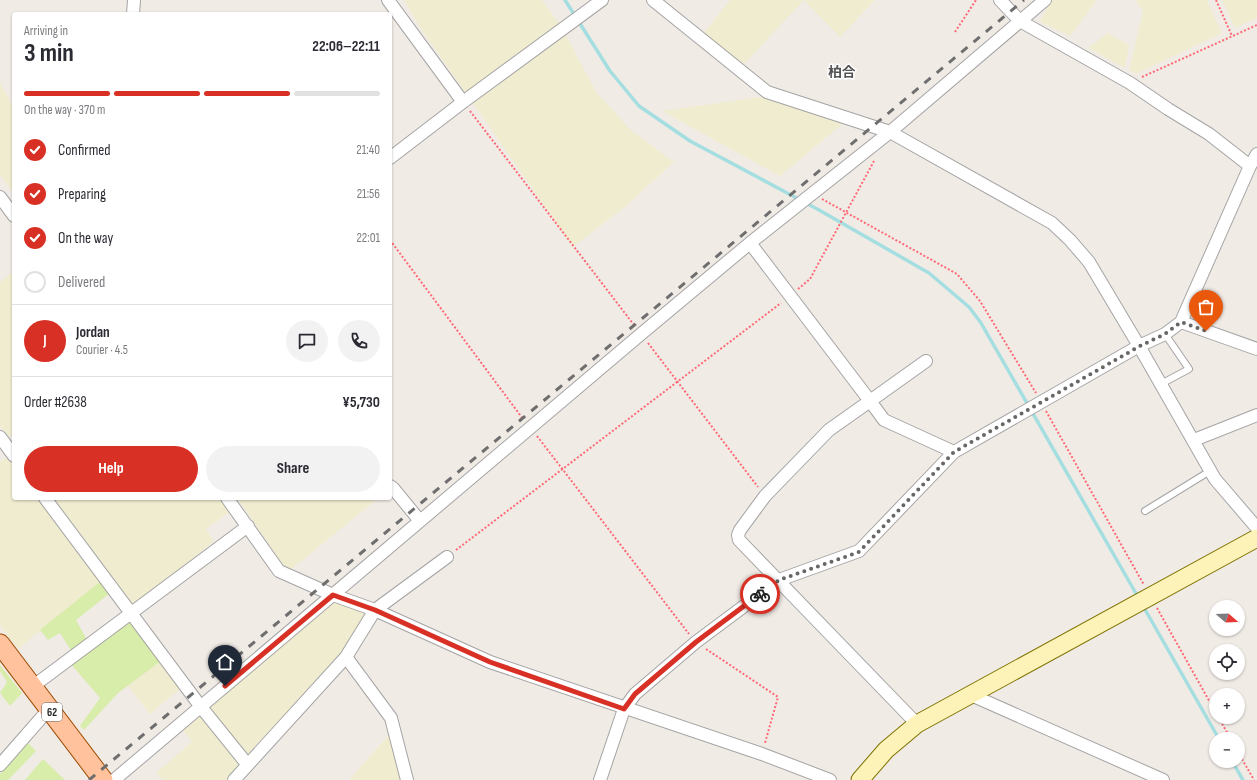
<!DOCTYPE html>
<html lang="en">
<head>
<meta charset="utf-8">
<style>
  :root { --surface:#fff; --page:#f2f2f3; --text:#2b2b33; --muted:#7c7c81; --line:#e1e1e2; --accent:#d93025 }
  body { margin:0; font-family:"Sofia Sans Condensed","Noto Sans JP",sans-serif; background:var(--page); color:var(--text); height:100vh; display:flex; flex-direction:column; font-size:15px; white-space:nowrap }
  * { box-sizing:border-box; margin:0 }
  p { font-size:13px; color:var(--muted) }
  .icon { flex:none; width:22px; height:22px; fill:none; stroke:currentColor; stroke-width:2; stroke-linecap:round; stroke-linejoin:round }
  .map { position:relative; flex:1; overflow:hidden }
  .details { position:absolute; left:12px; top:12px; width:380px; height:488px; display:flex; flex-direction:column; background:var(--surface); border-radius:4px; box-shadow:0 1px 3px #0004 }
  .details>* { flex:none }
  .needle { width:26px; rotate:109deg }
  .buttons { position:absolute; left:1209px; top:600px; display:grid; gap:8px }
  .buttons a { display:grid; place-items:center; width:36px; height:36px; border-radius:50%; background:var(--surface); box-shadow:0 1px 3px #0004; font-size:20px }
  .pin { position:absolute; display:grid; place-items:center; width:34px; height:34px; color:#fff; margin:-41px -17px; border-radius:50% 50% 50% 0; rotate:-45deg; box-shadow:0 0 4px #0007 }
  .pin .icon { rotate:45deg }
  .courier { position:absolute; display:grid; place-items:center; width:40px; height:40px; margin:-20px; border:3px solid #d93025; border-radius:50%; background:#fff; color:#222; box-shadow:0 1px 5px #0007 }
  .overview em { font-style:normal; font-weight:700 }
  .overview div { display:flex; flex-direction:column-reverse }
  .overview { display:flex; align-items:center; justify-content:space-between; height:68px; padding:0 12px }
  h1 { font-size:26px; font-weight:700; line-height:30px }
  .bar { display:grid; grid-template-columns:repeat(4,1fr); gap:6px 4px; align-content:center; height:48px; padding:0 12px }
  .bar i { height:5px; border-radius:3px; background:var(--line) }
  .bar .selected { background:var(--accent) }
  .bar p { grid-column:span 4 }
  .line { display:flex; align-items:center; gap:10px; padding:0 12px; border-top:1px solid var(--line) }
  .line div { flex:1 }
  .round { display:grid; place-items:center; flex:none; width:42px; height:42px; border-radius:21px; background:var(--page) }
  ol { padding:0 12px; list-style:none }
  li { display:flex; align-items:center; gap:12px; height:44px }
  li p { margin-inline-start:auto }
  li .icon { padding:4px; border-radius:50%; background:var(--accent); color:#fff; stroke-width:4 }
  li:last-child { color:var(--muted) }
  li i { width:22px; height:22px; border:2px solid var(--line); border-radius:50% }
  .primary-button { display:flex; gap:8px; margin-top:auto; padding:8px 12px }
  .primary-button a { flex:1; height:46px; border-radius:24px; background:var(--accent); color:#fff; font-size:16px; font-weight:700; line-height:46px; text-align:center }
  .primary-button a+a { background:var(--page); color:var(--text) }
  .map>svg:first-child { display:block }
</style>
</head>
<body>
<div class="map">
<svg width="1257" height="780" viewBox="0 0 1257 780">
  <rect width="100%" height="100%" fill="#f1ebe6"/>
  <path fill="#f0ecd0" d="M404,0H542L563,29L596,92L631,130L674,162L626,206L573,247L419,26Z
    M730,0H875L840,37L804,0L744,64L702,35Z
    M1052,0H1097L1070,36L1040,22L1049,3Z
    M1135,0H1207L1222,33L1136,74L1129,70L1143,11Z
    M1222,0H1257V18L1235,28Z
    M1108,33L1129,45L1125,68L1088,48Z
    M0,82L14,109V194L0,175Z
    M760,97L845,122L780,176L662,111Z
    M14,271V433L9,437L0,426V282Z
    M8,456L14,465V498H39L101,581L18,649L0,625V462Z
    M51,498H221L231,511L206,529L214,541L133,608Z
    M237,498H372L376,500L288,572Z
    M335,599L371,612L343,655L233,780H163L156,773L192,742L183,730Z
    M161,661L181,688L150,714L128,686Z
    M389,735L402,780H349Z"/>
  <path fill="#d8edaa" d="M101,581L110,593L76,620L87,640L72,652L60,633L48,640L40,630Z
    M132,621L161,661L118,693L84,730L80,726L100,698L71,664Z
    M0,665L22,693L10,706L0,693L7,682L0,671Z
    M27,742L36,751L8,780H0V774Z
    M43,759L65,780H25Z"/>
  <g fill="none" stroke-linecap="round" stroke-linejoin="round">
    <path stroke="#a4dee0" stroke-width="3.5" d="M565,0L610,71L639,106L690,141L819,210L929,273L969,307L981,323L1138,597
      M1143,606L1219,739
      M1232,761L1243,780"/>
    <defs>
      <path id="lane" d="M1161,384L1189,369L1165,334
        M1145,511L1210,471"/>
      <path id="street" d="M388,0L463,102
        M653,0L767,92L890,132L1052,223L1070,240L1089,262L1139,346L1215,479L1257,528
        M1000,0L1020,21L1130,83L1168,109L1209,134L1250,166
        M133,14L134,0
        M390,158L463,102L602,0
        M0,197L14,216
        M750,243L870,401L926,361
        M1181,322L1257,349
        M0,437L14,456
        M1194,440L1257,415
        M390,486L393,488L420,521
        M45,498L201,707L247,764
        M227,498L279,571L333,595L375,610L490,662L762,754L830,780
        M346,657L391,718L407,780
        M32,687L248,526
        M969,694L1163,780
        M917,724L739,540L738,535L740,530L765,496L829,430L870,401L884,420L954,452L1139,346L1165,334L1181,322L1250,166L1257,154
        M0,765L49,709
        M114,780L641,334L750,243L890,132L1045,0
        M234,780L346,657L375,610L447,557
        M600,780L624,709L635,694L696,642L779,580L859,551L954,452"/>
      <path id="secondary" d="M860,780L886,750L917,724L1257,538"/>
      <path id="primary" d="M0,644L103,780"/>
    </defs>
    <use href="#lane" stroke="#a4a4a4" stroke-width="8"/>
    <use href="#street" stroke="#a4a4a4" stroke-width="14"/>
    <use href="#secondary" stroke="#7e7300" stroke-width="19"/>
    <use href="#primary" stroke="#9c4a00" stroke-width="21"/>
    <path stroke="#ff6976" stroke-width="2" stroke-dasharray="2 2" stroke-linecap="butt" d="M1216,0L1232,36
      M955,32L976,0
      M1142,77L1257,25
      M470,111L634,325
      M822,199L957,274L980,301L1036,393
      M390,240L523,419
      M798,289L810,279L874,161
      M648,343L758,487
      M1046,411L1144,585
      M537,436L689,634
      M456,550L781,303
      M1157,608L1216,713
      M706,649L778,697L765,743
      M1218,717L1231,739
      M1238,752L1254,780"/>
    <use href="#lane" stroke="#fff" stroke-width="6"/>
    <use href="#street" stroke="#fff" stroke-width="12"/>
    <use href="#secondary" stroke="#fdf3b8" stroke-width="17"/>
    <use href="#primary" stroke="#ffc29d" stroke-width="19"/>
    <path stroke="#6e6e6e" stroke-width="3" stroke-dasharray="8 8" stroke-linecap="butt" d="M89,780L1024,0"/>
  </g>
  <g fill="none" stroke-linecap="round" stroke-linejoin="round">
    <path stroke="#696765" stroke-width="4" stroke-dasharray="0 7.2" d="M760,594L779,580L859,552L954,452L1140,346L1165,334L1181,322L1206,331"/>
    <path stroke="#d93025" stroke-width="5" d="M225,686L333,595L375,610L490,662L624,709L635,694L696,642L760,594"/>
  </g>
  <g text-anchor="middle" stroke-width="3" stroke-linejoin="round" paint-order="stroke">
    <rect fill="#fff" stroke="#636363" stroke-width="1" x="42" y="703" width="20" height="18" rx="3"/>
    <g font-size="11" font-weight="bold" fill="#202020">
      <text x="52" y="716">62</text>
    </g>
    <g font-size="14" font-weight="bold" fill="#535353" stroke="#fff">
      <text x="842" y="77">柏合</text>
    </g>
  </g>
</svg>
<div class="buttons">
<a><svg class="needle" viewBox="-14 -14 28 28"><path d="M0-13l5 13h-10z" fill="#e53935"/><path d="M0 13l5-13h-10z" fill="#7c7c81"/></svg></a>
<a><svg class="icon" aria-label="locate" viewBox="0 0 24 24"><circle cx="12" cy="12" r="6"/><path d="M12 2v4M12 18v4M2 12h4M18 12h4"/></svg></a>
<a>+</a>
<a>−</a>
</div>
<div class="pin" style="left:1206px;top:331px;background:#ea580c"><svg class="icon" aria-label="bag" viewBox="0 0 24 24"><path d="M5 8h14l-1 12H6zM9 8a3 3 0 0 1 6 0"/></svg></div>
<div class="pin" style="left:225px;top:686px;background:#1f2937"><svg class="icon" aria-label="home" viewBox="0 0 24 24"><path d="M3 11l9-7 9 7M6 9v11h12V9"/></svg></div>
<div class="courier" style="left:760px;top:594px"><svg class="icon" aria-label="bike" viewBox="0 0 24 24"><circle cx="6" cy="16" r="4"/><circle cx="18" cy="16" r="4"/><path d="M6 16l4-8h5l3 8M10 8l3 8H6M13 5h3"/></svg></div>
<section class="details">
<div class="overview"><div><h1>3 min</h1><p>Arriving in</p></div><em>22:06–22:11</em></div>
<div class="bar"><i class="selected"></i><i class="selected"></i><i class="selected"></i><i></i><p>On the way · 370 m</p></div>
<ol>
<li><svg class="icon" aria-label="check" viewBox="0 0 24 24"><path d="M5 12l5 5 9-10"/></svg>Confirmed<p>21:40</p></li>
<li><svg class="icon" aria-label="check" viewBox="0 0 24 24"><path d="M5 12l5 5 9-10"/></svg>Preparing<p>21:56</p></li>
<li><svg class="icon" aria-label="check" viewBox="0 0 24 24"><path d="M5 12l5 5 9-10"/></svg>On the way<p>22:01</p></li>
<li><i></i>Delivered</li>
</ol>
<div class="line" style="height:72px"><b class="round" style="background:var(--accent);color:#fff">J</b><div><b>Jordan</b><p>Courier · 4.5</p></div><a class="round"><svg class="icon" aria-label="chat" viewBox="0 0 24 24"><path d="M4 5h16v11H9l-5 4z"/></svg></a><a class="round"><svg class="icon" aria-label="phone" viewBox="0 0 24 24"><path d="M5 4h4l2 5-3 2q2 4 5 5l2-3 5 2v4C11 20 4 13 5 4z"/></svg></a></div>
<div class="line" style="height:52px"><div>Order #2638</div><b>¥5,730</b></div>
<div class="primary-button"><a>Help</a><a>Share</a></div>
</section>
</div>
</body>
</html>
